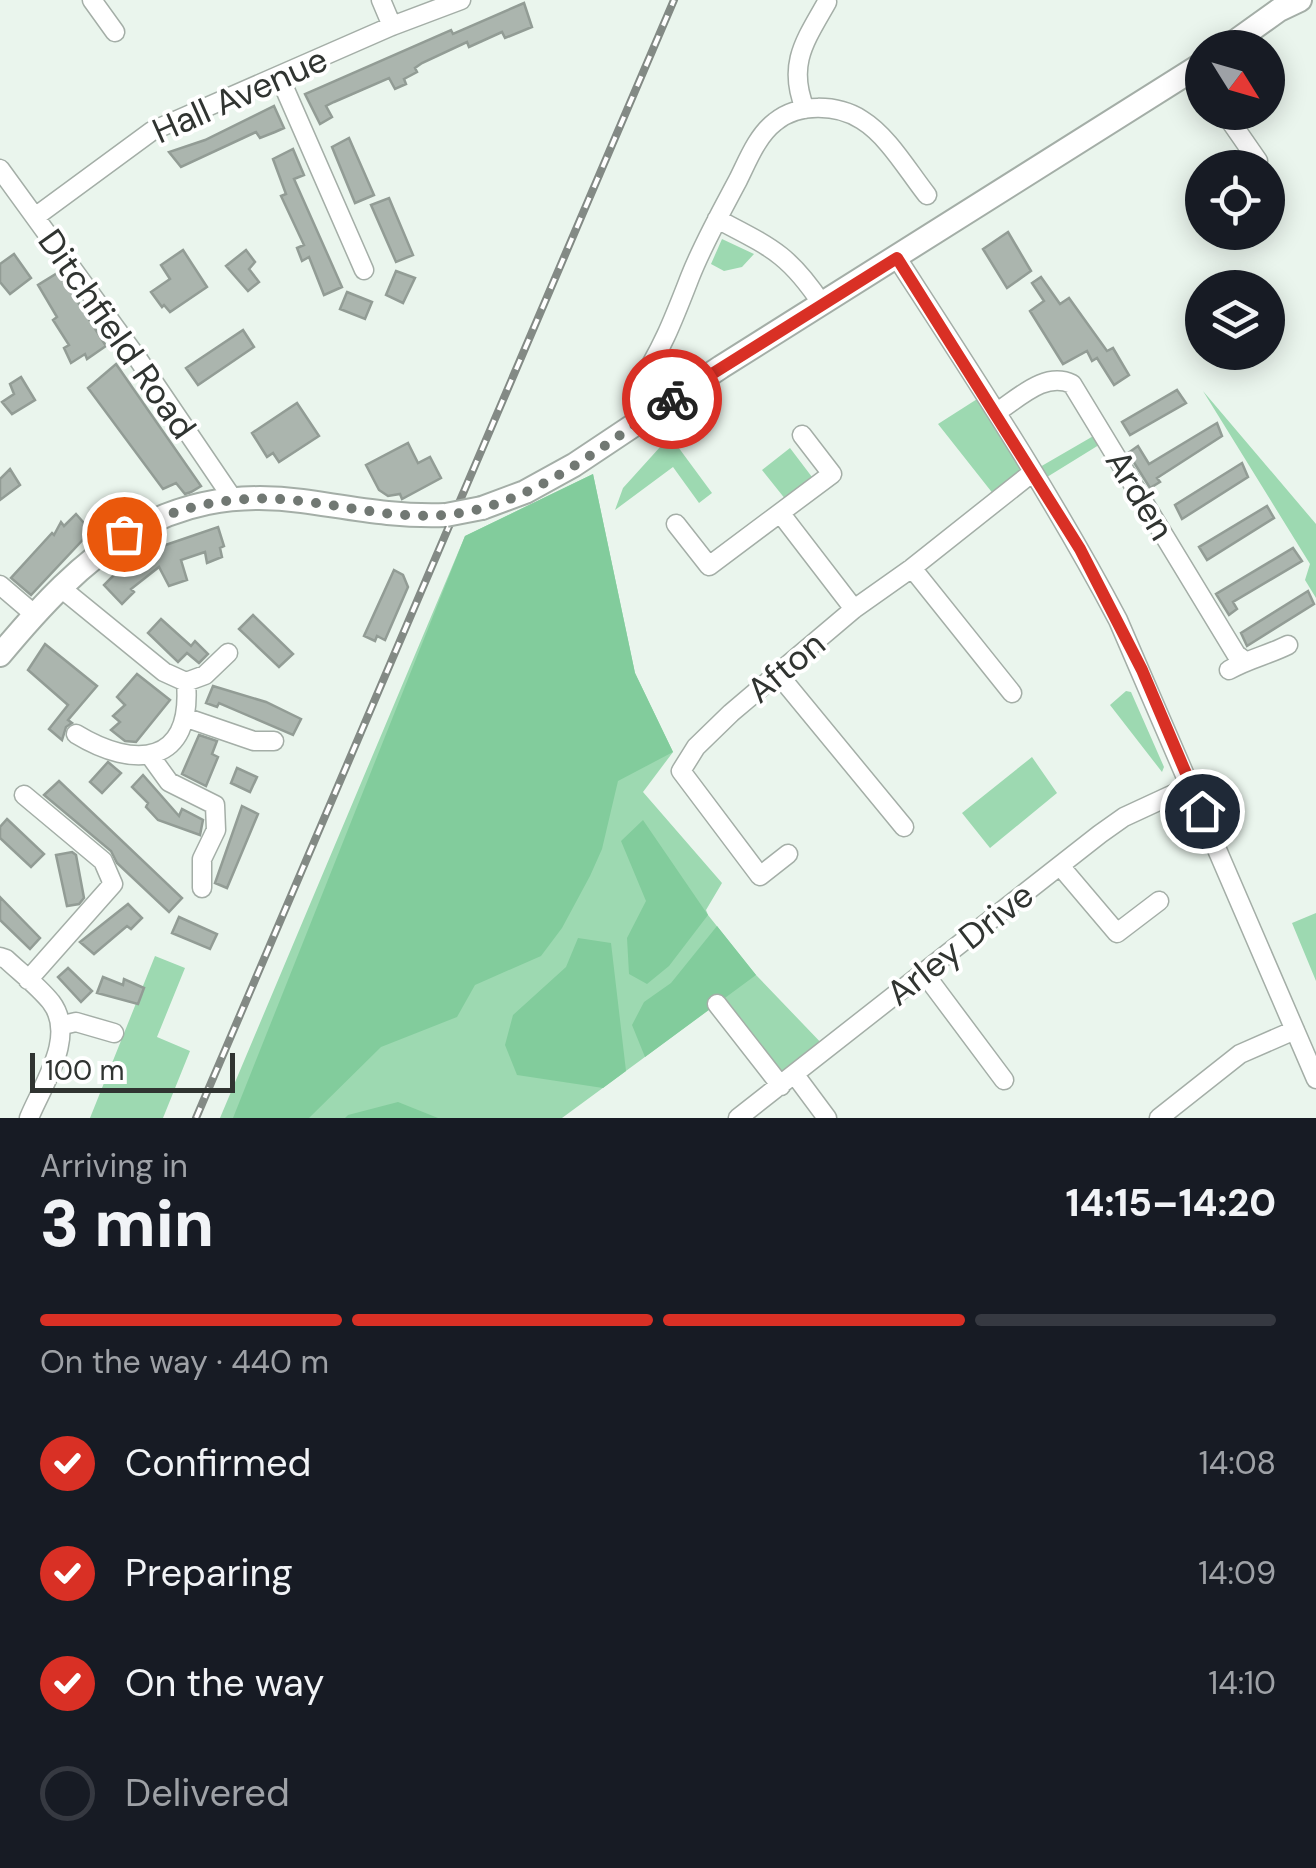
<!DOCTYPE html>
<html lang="en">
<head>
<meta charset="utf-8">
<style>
  :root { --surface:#171b24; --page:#20242c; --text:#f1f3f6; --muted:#9ea1a6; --line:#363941; --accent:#d93025 }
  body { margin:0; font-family:"DM Sans",sans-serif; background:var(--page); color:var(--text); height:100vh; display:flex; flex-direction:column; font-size:38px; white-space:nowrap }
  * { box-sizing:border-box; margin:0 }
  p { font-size:32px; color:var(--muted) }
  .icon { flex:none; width:55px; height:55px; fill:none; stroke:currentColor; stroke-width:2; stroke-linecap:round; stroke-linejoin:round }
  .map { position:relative; height:1118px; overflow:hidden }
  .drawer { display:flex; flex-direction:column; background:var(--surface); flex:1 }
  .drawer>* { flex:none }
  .needle { width:65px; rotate:127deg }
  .tools { position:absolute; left:1185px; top:30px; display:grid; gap:20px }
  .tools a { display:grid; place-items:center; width:100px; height:100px; border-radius:50%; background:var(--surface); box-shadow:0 5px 25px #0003; font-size:50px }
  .scale { position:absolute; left:30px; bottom:25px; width:205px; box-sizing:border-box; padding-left:10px; border:5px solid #303431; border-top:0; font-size:28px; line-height:35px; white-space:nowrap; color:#303431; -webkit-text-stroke:8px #fff; paint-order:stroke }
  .pin { position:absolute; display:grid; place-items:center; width:85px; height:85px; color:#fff; margin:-42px; border:5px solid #fff; border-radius:50%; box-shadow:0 2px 10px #0007 }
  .courier { position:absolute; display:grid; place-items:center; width:100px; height:100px; margin:-50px; border:8px solid #d93025; border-radius:50%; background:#fff; color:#222; box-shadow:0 2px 12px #0007 }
  .head em { font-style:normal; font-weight:800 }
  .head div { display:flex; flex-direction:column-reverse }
  .head { display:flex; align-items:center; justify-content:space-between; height:170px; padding:0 40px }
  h1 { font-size:65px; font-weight:800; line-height:75px }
  .bar { display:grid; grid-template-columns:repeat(4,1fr); gap:15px 10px; align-content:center; height:120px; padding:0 40px }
  .bar i { height:12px; border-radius:8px; background:var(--line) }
  .bar .current { background:var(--accent) }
  .bar p { grid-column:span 4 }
  ol { padding:0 40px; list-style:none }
  li { display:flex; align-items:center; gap:30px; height:110px }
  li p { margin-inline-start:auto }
  li .icon { padding:10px; border-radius:50%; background:var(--accent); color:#fff; stroke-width:4 }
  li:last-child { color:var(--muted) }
  li i { width:55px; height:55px; border:5px solid var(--line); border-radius:50% }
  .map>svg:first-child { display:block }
</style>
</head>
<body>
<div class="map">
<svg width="1316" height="1118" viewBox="0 0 1316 1118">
  <rect width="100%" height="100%" fill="#eaf5ed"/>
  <path fill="#9dd9b1" d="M722,239L754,254L742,267L724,271L711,264Z
    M1203,391L1316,524V598L1305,580L1310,564Z
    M985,394L1033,471L1102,431L1107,440L1039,482L1033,472L998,500L938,424Z
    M670,436L712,493L699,503L673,467L615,510L623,488Z
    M790,448L812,477L786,500L762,470Z
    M593,474L635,673L673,752L643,792L722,883L706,910L708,915L756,975L827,1049L781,1086L717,1004L562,1118H220L465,536Z
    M1126,691L1131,692L1164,767L1162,772L1110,705Z
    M1032,757L1057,793L990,848L962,813Z
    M1316,913V981L1292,923Z
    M155,956L185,968L157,1037L190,1051L163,1118H90Z"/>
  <path fill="#82cc9c" d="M593,474L635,673L673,752L618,781L602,849L590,876L562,928L541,956L475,985L457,1017L381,1047L309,1118H233L465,536Z
    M643,820L708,915L669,966L647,984L629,974L627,938L646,901L621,841Z
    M717,926L756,975L645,1057L632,1025L644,1002L671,983Z
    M578,938L611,943L626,1071L603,1088L517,1075L505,1045L513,1015L566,967Z
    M398,1102L438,1118H345L348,1115Z"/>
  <path fill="#abb5ae" stroke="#929c95" stroke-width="2.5" d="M524,3L532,27L505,38L502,32L469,47L467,42L422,63L415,68L417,72L404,79L406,84L395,89L389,78L334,102L326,106L332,117L320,124L305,94L451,30L453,34Z
    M274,106L284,128L275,132L260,138L256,132L181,167L169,152L205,140Z
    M349,138L374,195L355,203L332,147Z
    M293,149L304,175L294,179L342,287L324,295L309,257L302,261L297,248L304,245L281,196L286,194L273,159Z
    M389,198L413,255L396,262L371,205Z
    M1008,232L1031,271L1007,288L983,249Z
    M183,250L207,287L170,312L164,305L162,307L151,292L170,279L161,265Z
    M246,250L255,262L249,269L259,282L248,291L226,266Z
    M14,254L31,278L10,294L0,282V264Z
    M396,271L415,278L403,303L386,295Z
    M59,272L106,346L87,359L85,354L71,363L64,348L69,345L53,320L57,317L38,285Z
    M1041,277L1060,304L1069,298L1107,351L1113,348L1129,375L1114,385L1097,358L1092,361L1087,351L1063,364L1030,311L1044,301L1032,283Z
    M347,292L372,302L365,319L340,309Z
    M243,330L254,347L198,385L186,368Z
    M116,364L201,486L191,492L185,494L176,483L163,489L88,388Z
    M21,377L35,400L12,414L2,402L14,394L10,384Z
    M1177,390L1186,403L1130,435L1122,422Z
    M297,403L319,436L279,462L273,453L267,457L252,433Z
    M1217,423L1222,436L1157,478L1160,482L1150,488L1128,453L1138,446L1149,464Z
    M408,443L418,463L430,457L441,478L402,499L400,494L388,496L379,490L366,465Z
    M1242,463L1248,477L1182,519L1175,505Z
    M10,469L20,485L0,500V479Z
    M1267,506L1274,518L1207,560L1199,547Z
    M76,514L91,531L31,595L11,578L52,533L54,535L61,522L64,526Z
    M218,527L224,546L220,548L222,557L207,563L205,552L181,560L187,580L169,586L159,567L131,589L134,592L122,604L104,585L116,573L148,551Z
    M1293,548L1302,561L1233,602L1237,609L1229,615L1216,594Z
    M394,570L403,575L408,587L385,640L377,636L375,641L364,636Z
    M1308,591L1314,604L1247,646L1241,633Z
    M253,615L293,654L279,667L239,629Z
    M161,619L191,646L195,641L208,654L199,663L187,653L178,662L148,633Z
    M45,644L97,686L68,720L72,723L66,727L62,740L49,729L68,705L28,670Z
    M137,674L170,700L136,742L125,741L111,730L120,722L113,716L125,705L117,697Z
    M213,686L266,702L301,719L293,735L219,703L217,707L206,703Z
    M199,735L217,741L212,754L218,757L206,786L182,774Z
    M108,762L121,773L102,793L90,782Z
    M237,768L257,777L250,792L231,783Z
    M143,775L179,816L182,809L203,820L200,835L158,820L146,807L148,803L132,787Z
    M59,781L182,898L169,912L117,863L111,851L44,795Z
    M242,806L258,814L227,888L215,883Z
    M7,819L44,854L31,867L0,838V827Z
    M72,852L76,855L84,898L79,904L67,906L56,855Z
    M0,897L40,938L30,949L0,920Z
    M128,904L142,918L131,929L127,926L94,954L80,942Z
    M179,917L217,934L210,949L172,933Z
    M68,968L92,991L81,1002L58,977Z
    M103,977L123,985L124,979L144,988L138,1004L97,993Z"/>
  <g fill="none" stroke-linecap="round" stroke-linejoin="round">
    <defs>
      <path id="minor" d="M92,0L115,32
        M381,0L392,26
        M280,78L364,270
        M805,109C787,64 805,41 827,2
        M1224,112L1258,161
        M0,169L138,359L233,499
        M35,217L152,131L392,26L461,0
        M717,219C770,247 788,253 822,304
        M897,258C974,377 1052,495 1118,620L1316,1079
        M637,387C662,350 674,318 690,277C703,244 721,212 738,180C748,160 757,136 775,122C798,103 837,104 862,120C888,136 908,171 927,195
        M997,412C1019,398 1045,371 1072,384L1236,654L1245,661
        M781,514L854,609
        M676,524L709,566L832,474L802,435
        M912,568L1012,693
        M0,585L34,614
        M61,588L164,672L186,682L205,675L228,653
        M1229,670C1248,659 1268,655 1288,645
        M778,674L904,827
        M187,718L254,741H274
        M76,734C135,770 193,765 186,682
        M151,757L169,782L215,805L216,830L202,859V888
        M24,795L103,861L113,884L28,980
        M788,854L760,876L681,771L696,747L731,713L854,609L912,568L1033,472
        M1061,867L1117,933L1159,901
        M0,957L6,959C21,973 38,986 51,1002C77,1036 43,1084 29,1118
        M924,973L1004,1080
        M717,1004L781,1086
        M63,1025L76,1022L114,1033
        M795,1075L827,1118
        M738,1118L1100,834L1124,817L1191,786
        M1159,1118L1240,1054L1295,1030"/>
      <path id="major" d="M1226,48L1279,10L1300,0
        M482,508L525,492L574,465L721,367L1202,64
        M0,655C83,555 162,482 302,501C352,508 394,517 446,515"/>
    </defs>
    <use href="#minor" stroke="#a4aea7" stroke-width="21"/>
    <use href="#major" stroke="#a4aea7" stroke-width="26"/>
    <use href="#minor" stroke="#fff" stroke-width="18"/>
    <use href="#major" stroke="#fff" stroke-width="22"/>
    <defs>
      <path id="rail" d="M196,1118L674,0"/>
    </defs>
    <use href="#rail" stroke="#838a85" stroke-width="8"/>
    <use href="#rail" stroke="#fff" stroke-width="4" stroke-dasharray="11" stroke-linecap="butt"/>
    <defs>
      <path id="major-bridge" d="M446,515L482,508"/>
    </defs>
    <use href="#major-bridge" stroke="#a4aea7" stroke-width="26" stroke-linecap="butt"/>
    <use href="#major-bridge" stroke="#fff" stroke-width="22"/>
  </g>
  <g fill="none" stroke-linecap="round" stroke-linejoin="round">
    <path stroke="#717873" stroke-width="10" stroke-dasharray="0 18" d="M124,534C179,505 238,493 300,501C356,507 409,523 466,512C543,497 608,442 672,399"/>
    <path stroke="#d93025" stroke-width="12" d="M672,399L897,258L1080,549L1142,670L1202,811"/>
  </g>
  <g text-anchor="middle" stroke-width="8" stroke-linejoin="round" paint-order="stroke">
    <g font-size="35" fill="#303431" stroke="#fff">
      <text transform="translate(240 95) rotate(-24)" y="12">Hall Avenue</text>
      <text transform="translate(117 334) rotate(55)" y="12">Ditchfield Road</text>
      <text transform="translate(1140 495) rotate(59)" y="12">Arden</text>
      <text transform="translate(786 667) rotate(-40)" y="12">Afton</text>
      <text transform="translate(960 944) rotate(-38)" y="12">Arley Drive</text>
    </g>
  </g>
</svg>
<div class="tools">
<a><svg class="needle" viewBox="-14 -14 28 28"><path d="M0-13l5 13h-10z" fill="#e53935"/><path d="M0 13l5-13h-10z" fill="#9ea1a6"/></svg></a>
<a><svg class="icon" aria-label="locate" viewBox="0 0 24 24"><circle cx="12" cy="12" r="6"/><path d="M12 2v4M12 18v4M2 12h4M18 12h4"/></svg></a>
<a><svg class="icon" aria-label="layers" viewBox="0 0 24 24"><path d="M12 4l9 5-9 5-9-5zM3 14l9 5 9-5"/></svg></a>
</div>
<div class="scale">100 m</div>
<div class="pin" style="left:124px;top:534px;background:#ea580c"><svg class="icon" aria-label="bag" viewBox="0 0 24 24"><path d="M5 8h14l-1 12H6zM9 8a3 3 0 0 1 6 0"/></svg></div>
<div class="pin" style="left:1202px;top:811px;background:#1f2937"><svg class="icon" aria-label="home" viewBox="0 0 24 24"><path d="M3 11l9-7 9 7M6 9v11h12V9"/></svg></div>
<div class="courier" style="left:672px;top:399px"><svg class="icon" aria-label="bike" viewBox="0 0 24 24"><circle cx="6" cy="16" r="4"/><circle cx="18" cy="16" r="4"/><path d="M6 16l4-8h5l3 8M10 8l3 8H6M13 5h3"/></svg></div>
</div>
<section class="drawer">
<div class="head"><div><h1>3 min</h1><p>Arriving in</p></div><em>14:15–14:20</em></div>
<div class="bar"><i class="current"></i><i class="current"></i><i class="current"></i><i></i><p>On the way · 440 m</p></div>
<ol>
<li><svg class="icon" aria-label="check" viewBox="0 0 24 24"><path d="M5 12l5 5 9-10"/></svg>Confirmed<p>14:08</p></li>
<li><svg class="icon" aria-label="check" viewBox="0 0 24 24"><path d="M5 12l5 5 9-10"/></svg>Preparing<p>14:09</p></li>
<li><svg class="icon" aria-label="check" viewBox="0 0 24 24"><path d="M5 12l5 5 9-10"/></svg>On the way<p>14:10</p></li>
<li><i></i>Delivered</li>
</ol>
</section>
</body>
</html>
